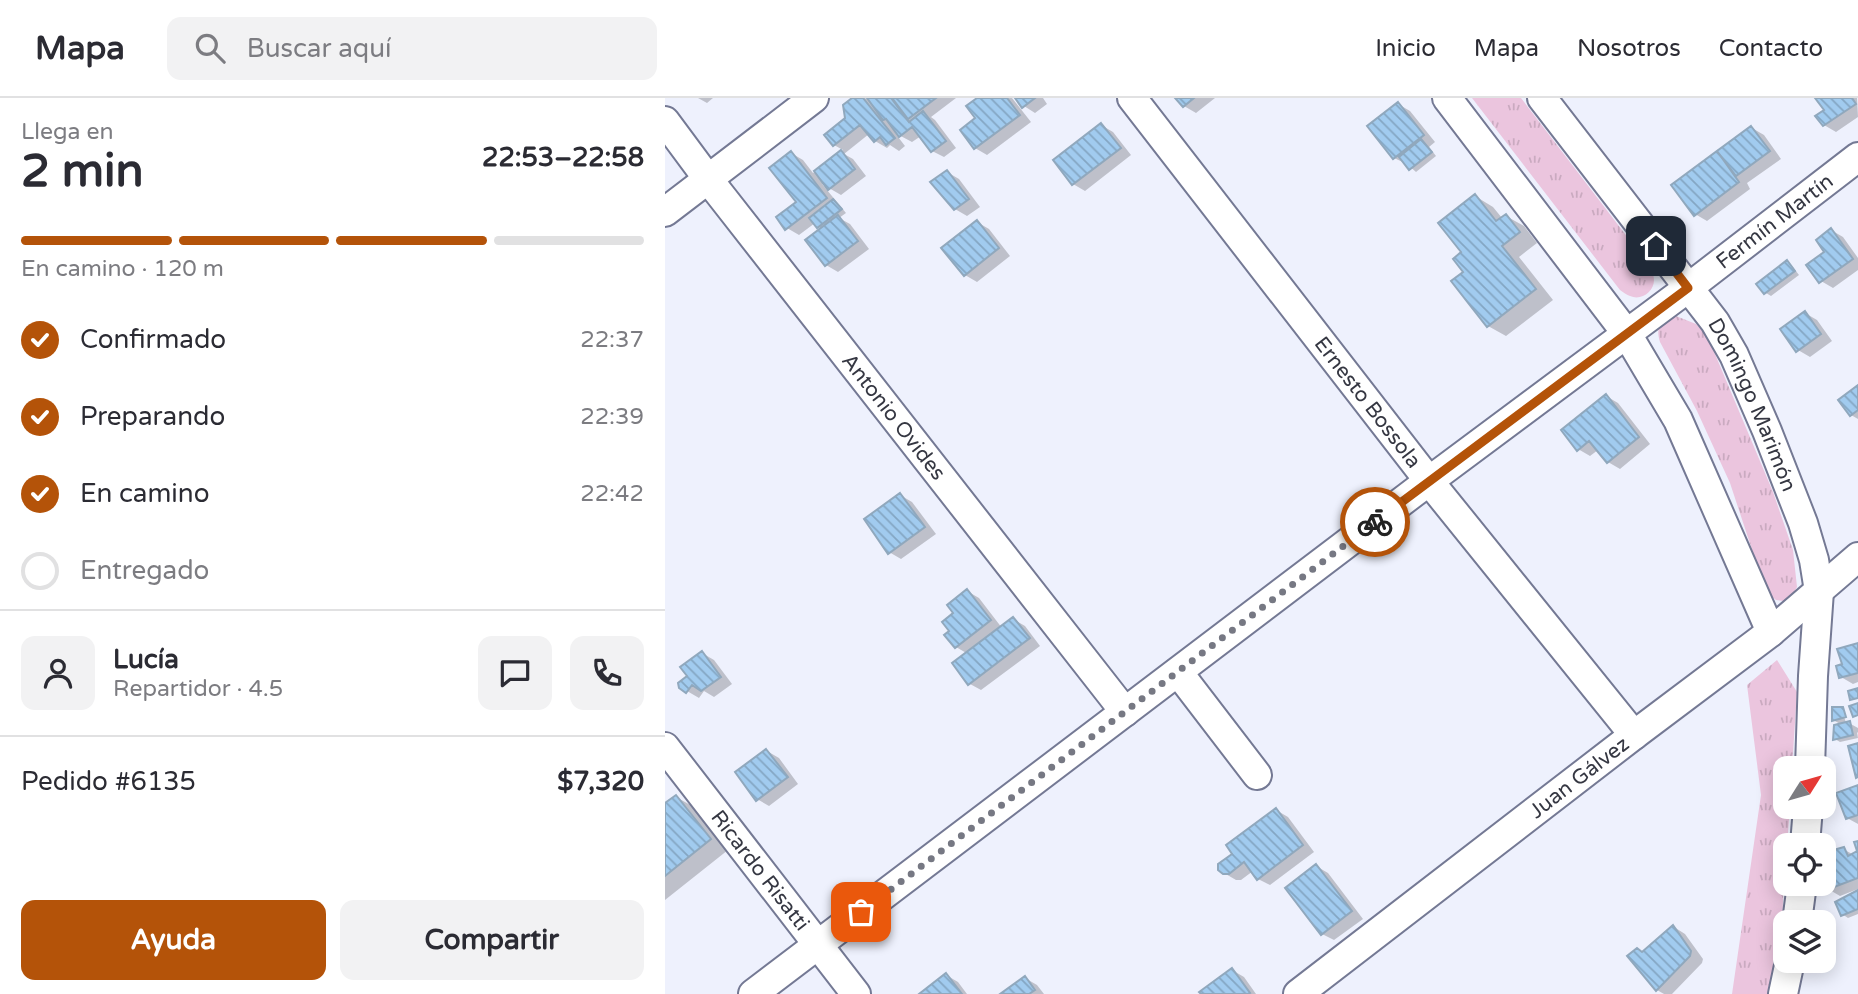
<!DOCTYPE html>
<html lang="es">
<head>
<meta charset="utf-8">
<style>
  :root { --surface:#fff; --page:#f2f2f3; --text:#2b2b33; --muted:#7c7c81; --line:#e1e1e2; --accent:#b45309 }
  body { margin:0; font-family:"Varela Round",sans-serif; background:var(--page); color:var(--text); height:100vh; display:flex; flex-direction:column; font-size:26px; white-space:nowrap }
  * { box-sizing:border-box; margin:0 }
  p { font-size:23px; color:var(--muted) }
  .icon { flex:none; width:38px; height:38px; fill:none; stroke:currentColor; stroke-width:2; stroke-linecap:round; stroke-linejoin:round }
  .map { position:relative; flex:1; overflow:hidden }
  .panel { display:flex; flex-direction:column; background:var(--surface); width:665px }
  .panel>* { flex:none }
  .needle { width:46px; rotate:53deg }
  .buttons { position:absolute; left:1108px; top:658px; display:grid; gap:14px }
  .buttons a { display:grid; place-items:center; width:63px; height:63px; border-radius:14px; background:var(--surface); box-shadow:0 4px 18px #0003; font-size:35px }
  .pin { position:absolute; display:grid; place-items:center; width:60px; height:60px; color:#fff; margin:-30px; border-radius:14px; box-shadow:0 4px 10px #0006 }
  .courier { position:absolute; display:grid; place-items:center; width:70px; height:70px; margin:-35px; border:5px solid #b45309; border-radius:50%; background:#fff; color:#222; box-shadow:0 2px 9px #0007 }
  .head em { font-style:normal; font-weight:700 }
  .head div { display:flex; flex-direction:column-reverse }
  .head { display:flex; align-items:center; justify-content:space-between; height:119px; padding:0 21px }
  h1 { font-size:46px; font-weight:700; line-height:52px }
  .bar { display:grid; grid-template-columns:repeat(4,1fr); gap:10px 7px; align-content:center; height:84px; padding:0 21px }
  .bar i { height:9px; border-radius:5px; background:var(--line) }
  .bar .current { background:var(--accent) }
  .bar p { grid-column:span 4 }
  .line { display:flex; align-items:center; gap:18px; padding:0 21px; border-top:2px solid var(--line) }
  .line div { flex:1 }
  .round { display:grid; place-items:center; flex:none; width:74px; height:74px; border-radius:14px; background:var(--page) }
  ol { padding:0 21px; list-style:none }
  li { display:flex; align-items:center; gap:21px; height:77px }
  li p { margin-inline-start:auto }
  li .icon { padding:7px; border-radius:50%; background:var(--accent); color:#fff; stroke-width:4 }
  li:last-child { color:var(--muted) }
  li i { width:38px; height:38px; border:4px solid var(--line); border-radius:50% }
  .primary-button { display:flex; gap:14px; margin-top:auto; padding:14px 21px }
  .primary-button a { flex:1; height:80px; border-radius:14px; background:var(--accent); color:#fff; font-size:28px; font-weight:700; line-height:80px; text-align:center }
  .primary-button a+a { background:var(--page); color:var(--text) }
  header { display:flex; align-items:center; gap:42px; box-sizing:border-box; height:98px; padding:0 35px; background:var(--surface); border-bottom:2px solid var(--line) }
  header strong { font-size:33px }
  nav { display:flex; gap:38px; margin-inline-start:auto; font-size:24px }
  .search { width:490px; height:63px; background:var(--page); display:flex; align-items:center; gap:18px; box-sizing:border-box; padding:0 24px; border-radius:14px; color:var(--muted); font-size:26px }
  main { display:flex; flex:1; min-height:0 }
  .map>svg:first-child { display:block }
</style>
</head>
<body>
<header>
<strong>Mapa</strong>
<div class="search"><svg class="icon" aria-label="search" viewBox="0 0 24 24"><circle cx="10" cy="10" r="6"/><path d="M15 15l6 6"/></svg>Buscar aquí</div>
<nav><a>Inicio</a><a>Mapa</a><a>Nosotros</a><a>Contacto</a></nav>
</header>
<main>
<section class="panel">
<div class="head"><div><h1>2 min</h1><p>Llega en</p></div><em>22:53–22:58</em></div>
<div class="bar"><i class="current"></i><i class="current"></i><i class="current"></i><i></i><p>En camino · 120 m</p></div>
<ol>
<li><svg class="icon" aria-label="check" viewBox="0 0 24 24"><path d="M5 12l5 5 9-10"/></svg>Confirmado<p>22:37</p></li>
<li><svg class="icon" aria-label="check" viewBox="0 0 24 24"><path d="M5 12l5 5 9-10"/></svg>Preparando<p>22:39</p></li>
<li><svg class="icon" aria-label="check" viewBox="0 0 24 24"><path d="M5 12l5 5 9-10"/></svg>En camino<p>22:42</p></li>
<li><i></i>Entregado</li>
</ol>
<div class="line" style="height:126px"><a class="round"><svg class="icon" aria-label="person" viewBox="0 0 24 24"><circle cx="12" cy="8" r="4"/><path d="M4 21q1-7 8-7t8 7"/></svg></a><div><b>Lucía</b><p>Repartidor · 4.5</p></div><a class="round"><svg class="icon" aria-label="chat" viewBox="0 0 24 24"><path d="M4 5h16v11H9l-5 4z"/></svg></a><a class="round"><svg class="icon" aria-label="phone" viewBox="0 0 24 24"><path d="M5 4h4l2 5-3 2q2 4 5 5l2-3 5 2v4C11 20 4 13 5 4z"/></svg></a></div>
<div class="line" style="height:91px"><div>Pedido #6135</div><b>$7,320</b></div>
<div class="primary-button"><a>Ayuda</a><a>Compartir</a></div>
</section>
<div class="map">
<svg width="1193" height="896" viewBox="0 0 1193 896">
  <defs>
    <pattern id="grass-tufts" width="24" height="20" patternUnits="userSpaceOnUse" patternTransform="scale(1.75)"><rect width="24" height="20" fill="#ebc5de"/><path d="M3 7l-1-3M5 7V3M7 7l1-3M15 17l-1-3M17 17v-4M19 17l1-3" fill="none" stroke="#caaac0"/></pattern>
    <pattern id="building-back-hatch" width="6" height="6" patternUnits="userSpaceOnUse" patternTransform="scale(1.75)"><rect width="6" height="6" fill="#a1cbef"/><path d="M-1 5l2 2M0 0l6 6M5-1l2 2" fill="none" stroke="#84a6c3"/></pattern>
  </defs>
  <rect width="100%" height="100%" fill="#eef1fd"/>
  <path fill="url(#grass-tufts)" d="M807,0H856L983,166C986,171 989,176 989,182C989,194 976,203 965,198C962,197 958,194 955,192Z
    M1011,218L1031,226L1042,237L1108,394L1128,452L1132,489L1126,499L1118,503L1111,502L1101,494L1065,385L1032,313L995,244C990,228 996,222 1011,218Z
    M1112,562L1132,594L1127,670H1120V709H1125L1122,747H1120L1117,832L1102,896H1067L1096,697L1082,587Z"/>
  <path fill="#0003" d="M33,0H48L42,5Z
    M190,0H200L207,4L204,0H291L266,19L270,22L291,50L279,59L267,53L256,38L247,44L230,35L240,48L234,53L225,47L222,50L210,43L204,36L179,56L188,61L201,78L176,97L157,86L181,115L174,120L185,126L204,151L173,174L161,167L157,131L150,125L134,137L122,130L133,105L126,55L138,62L148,75L178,52L169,47L182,21Z
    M315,0H347L366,24L322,57L310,50Z
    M352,0H378L382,6L370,15L359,8Z
    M512,0H550L531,15L519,8Z
    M1152,0H1192L1193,19L1171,34L1159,27L1161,12Z
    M733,6L745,13L770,44L764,49L771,58L751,74L742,66L729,60Z
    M436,27L448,34L466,57L420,93L408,86Z
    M1087,30L1099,37L1116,61L1082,85L1085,91L1042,123L1030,116L1008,87Z
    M282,74L294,81L315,109L302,118L290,111Z
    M810,98L828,109L837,120L841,118L859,128L872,145L854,159L888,202L841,238L823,228L800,174Z
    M312,124L324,131L345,158L312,184L300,177Z
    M1166,132L1178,139L1193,160V172L1168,190L1156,183Z
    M1122,165L1127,168L1134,177L1106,198L1101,195L1094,186Z
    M1140,215L1152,222L1167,243L1145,259L1133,252Z
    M1193,289V321L1186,317L1175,302Z
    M941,298L953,305L985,346L955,371L943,364L933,352L925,358L913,351Z
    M235,397L247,404L271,436L236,461L224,454Z
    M302,493L314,500L337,530L348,521L360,528L375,548L316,592L305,586L303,556L291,549L287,533L291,515Z
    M1193,547V584L1188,586L1176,579L1179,568L1174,552Z
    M37,555L49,562L67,586L49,599L39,593L34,600L22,593L24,578Z
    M1177,612L1182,628L1184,625L1193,630V635L1192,634L1193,640L1175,644L1170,641L1177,627L1168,622Z
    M102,653L114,660L133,686L104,708L92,701Z
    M1193,689V726L1182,720L1174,696Z
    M11,699L29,709L63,752L0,802V708Z
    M611,712L623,719L649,754L605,787L593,781L588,773L576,782H571L559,775Z
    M1178,751L1189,757L1193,754V791L1175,798L1163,791Z
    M651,768L663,775L698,821L669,842L657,836Z
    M1193,795V816L1183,820L1177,816L1172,805Z
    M1009,829L1020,836L1038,861L1037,865L1007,896H999L992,892L978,855Z
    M567,872L579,879L591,896H538Z
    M281,877L293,884L302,896H257Z
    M360,880L372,887L379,896H337Z"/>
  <path fill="url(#building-back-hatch)" stroke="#90a8bd" stroke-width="2" d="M187,0H198L230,40L221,47L215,39L209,44L195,27L168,48L159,37L180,20L178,7Z
    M202,0H226L244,24L258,13L281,43L266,54L247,29L234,39L221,21L218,22Z
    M227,0H271L243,21Z
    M312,0H342L355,17L309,51L295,32L310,20L301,8Z
    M350,0H370L357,10Z
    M510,0H529L518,9Z
    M1150,0H1187L1191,6L1158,28L1150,18L1159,12Z
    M733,4L759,37L728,61L702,28Z
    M436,25L456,50L407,87L388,62Z
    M1086,28L1105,53L1071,78L1052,53Z
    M756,41L767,54L744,72L734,59Z
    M176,52L190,71L163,92L149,73Z
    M126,53L162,100L120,132L111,119L131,104L104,70Z
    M1052,53L1074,84L1029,118L1006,87Z
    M282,72L304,101L289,112L265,84Z
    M810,96L831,123L841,116L855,134L837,148L871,191L822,229L786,183L798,174L788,161L796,154L773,125Z
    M168,101L177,111L152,130L144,120Z
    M173,117L193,143L160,168L140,142Z
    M312,122L334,150L299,178L276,150Z
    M1166,130L1188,161L1154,185L1141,167L1159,154L1151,142Z
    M1122,162L1130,173L1099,196L1091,186Z
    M1140,213L1156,236L1131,254L1115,231Z
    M1193,287V312L1185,318L1173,302Z
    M941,296L974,339L942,365L924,343L912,353L896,332Z
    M235,395L260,429L223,456L199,421Z
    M302,491L326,522L290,550L279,537L284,533L277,524L288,515L282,507Z
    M348,519L365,540L303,587L287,565Z
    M1193,545V575L1174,580L1171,568L1177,566L1172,551Z
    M37,553L56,579L36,593L27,587L21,595L14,590L13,585L22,578L15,569Z
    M1193,590V600L1185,602L1183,593Z
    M1193,605V617L1188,619L1184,608Z
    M1167,609H1178L1181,619L1167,623Z
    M1185,623L1188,637L1168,642L1169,627Z
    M1193,645V679L1191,680L1183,648Z
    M101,651L123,679L91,703L70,674Z
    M1193,687V717L1181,721L1171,695Z
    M11,697L46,741L0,778V705Z
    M611,710L638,747L592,782L579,764L564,776H558L553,772V766L567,756L561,747Z
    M1193,743V780L1161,792V771L1169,766L1165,753L1179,749L1183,758L1192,753L1189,744Z
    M651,766L687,813L656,837L620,790Z
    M1193,792V811L1176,818L1170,804Z
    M1008,827L1026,853L1025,858L991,893L962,858L972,850L977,854Z
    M567,870L585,895L583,896H536L534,894Z
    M281,875L297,896H254Z
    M360,878L370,892L364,896H335Z"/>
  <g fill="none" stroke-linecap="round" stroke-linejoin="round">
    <defs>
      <g id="minor">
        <path id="s1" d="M467,0L764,383L969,637"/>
        <path d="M782,0L962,236L1013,322L1106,534"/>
        <path id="s2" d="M877,0L1050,224L1069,257L1102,333L1138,425L1149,462L1154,493L1148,578L1145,670"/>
        <path id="s3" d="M0,23L43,81L460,614"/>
        <path d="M0,114L149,0"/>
        <path d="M513,574L592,677"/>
        <path id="s4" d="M0,649L191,896"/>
        <path d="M1140,747L1143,709"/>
        <path d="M1132,824L1137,786"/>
        <path id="s5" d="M88,896L764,383L1023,190L1193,59"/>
        <path id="s6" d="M633,896L969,637L1106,534L1193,459"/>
        <path d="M1118,896L1125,863"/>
      </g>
    </defs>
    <use href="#minor" stroke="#747994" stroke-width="32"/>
    <use href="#minor" stroke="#fff" stroke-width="28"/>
  </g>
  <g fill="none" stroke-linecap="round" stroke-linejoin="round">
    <path stroke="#767883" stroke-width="7" stroke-dasharray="0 12.6" d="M196,814L710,424"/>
    <path stroke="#b45309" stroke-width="9" d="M710,424L1023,190L991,148"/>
  </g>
  <g text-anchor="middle" stroke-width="7" stroke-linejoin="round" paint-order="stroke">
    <g font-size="21" fill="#353742" stroke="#eef1fd">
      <text dy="7" stroke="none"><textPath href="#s5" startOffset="1281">Fermín Martín</textPath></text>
      <text dy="7" stroke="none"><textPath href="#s1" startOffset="385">Ernesto Bossola</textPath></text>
      <text dy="7" stroke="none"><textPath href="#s2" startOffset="374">Domingo Marimón</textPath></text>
      <text dy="7" stroke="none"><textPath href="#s3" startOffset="374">Antonio Ovides</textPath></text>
      <text dy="7" stroke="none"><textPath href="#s6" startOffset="355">Juan Gálvez</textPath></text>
      <text dy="7" stroke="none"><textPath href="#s4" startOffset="156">Ricardo Risatti</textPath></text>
    </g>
  </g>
</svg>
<div class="buttons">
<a><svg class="needle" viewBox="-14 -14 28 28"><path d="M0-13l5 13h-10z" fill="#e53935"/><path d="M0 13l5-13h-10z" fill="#7c7c81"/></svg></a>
<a><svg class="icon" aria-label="locate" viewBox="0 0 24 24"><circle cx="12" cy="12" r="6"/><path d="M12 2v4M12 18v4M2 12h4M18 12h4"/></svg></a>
<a><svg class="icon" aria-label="layers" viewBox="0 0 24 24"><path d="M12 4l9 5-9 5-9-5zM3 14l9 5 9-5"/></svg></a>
</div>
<div class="pin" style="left:196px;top:814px;background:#ea580c"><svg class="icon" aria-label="bag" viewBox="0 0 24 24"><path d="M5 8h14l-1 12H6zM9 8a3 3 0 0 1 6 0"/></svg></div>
<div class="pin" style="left:991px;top:148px;background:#1f2937"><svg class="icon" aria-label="home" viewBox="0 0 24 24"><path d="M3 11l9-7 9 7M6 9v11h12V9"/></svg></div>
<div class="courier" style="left:710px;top:424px"><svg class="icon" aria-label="bike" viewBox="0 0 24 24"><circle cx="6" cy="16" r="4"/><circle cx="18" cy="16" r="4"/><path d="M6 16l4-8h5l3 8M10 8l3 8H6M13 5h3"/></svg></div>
</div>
</main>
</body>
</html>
